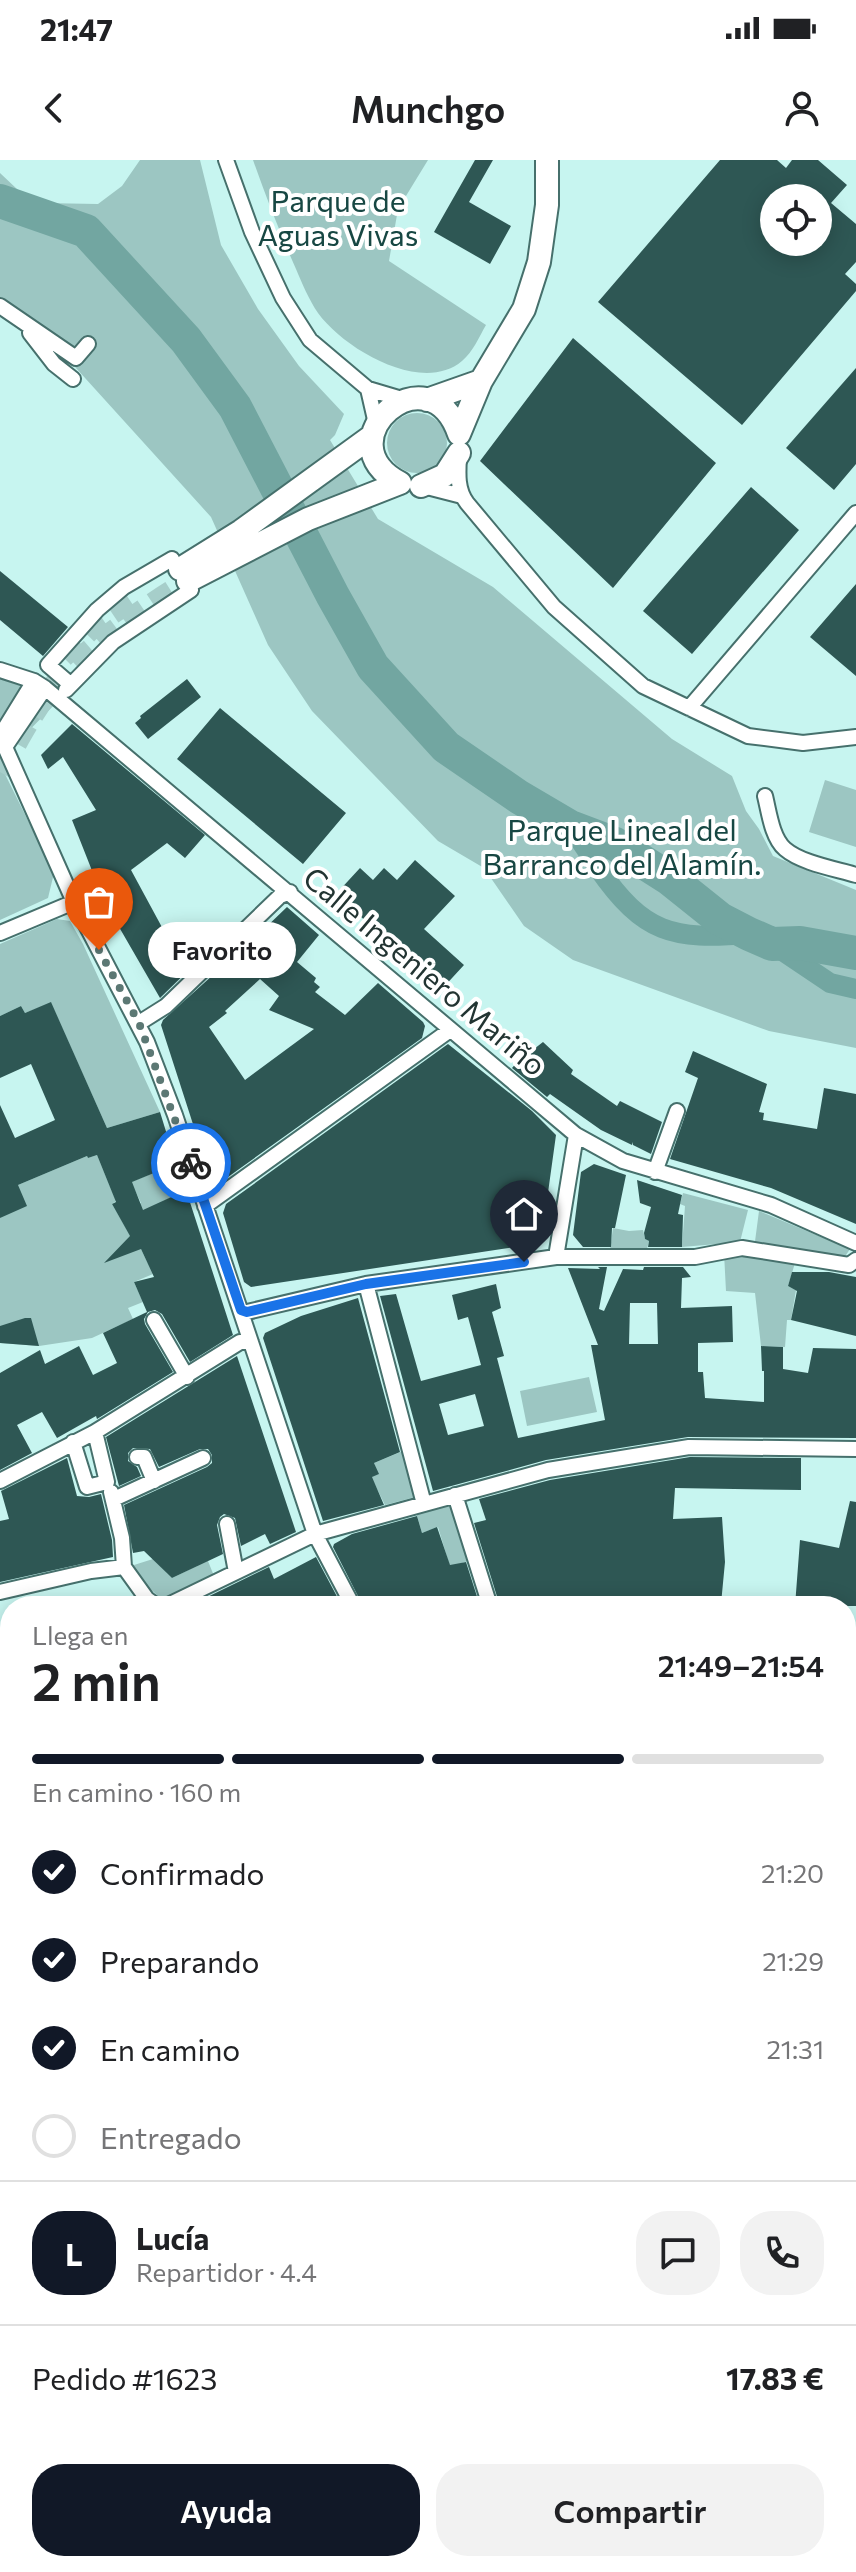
<!DOCTYPE html>
<html lang="es">
<head>
<meta charset="utf-8">
<style>
  :root { --surface:#fff; --page:#f2f2f2; --text:#202124; --muted:#757577; --line:#e0e0e0; --accent:#111827 }
  body { margin:0; font-family:Commissioner,sans-serif; background:var(--page); color:var(--text); height:100vh; display:flex; flex-direction:column; font-size:30px; white-space:nowrap }
  * { box-sizing:border-box; margin:0 }
  p { font-size:26px; color:var(--muted) }
  .icon { flex:none; width:44px; height:44px; fill:none; stroke:currentColor; stroke-width:2; stroke-linecap:round; stroke-linejoin:round }
  .map { position:relative; flex:1; overflow:hidden }
  .sheet { position:absolute; left:0px; top:1436px; width:856px; height:976px; display:flex; flex-direction:column; background:var(--surface); border-radius:32px 32px 0 0; box-shadow:0 4px 20px #0003 }
  .sheet>* { flex:none }
  .tools { position:absolute; left:760px; top:24px; display:grid; gap:16px }
  .tools a { display:grid; place-items:center; width:72px; height:72px; border-radius:50%; background:var(--surface); box-shadow:0 4px 20px #0003; font-size:40px }
  .pin { position:absolute; display:grid; place-items:center; width:68px; height:68px; color:#fff; margin:-82px -34px; border-radius:50% 50% 50% 0; rotate:-45deg; box-shadow:0 0 8px #0007 }
  .pin .icon { rotate:45deg }
  .courier { position:absolute; display:grid; place-items:center; width:80px; height:80px; margin:-40px; border:6px solid #1a73e8; border-radius:50%; background:#fff; color:#222; box-shadow:0 2px 10px #0007 }
  .bubble { position:absolute; height:56px; border-radius:28px; background:var(--surface); box-shadow:0 4px 20px #0003; font-size:26px; font-weight:600; line-height:56px; text-align:center }
  .head em { font-style:normal; font-weight:600 }
  .head div { display:flex; flex-direction:column-reverse }
  .head { display:flex; align-items:center; justify-content:space-between; height:136px; padding:0 32px }
  h1 { font-size:52px; font-weight:600; line-height:60px }
  .bar { display:grid; grid-template-columns:repeat(4,1fr); gap:12px 8px; align-content:center; height:96px; padding:0 32px }
  .bar i { height:10px; border-radius:6px; background:var(--line) }
  .bar .on { background:var(--accent) }
  .bar p { grid-column:span 4 }
  .line { display:flex; align-items:center; gap:20px; padding:0 32px; border-top:2px solid var(--line) }
  .line div { flex:1 }
  .round { display:grid; place-items:center; flex:none; width:84px; height:84px; border-radius:32px; background:var(--page) }
  ol { padding:0 32px; list-style:none }
  li { display:flex; align-items:center; gap:24px; height:88px }
  li p { margin-inline-start:auto }
  li .icon { padding:8px; border-radius:50%; background:var(--accent); color:#fff; stroke-width:4 }
  li:last-child { color:var(--muted) }
  li i { width:44px; height:44px; border:4px solid var(--line); border-radius:50% }
  .action { display:flex; gap:16px; margin-top:auto; padding:16px 32px }
  .action a { flex:1; height:92px; border-radius:32px; background:var(--accent); color:#fff; font-size:32px; font-weight:600; line-height:92px; text-align:center }
  .action a+a { background:var(--page); color:var(--text) }
  .status { display:flex; justify-content:space-between; align-items:center; height:56px; padding:0 40px; background:var(--surface); direction:ltr }
  .status svg { height:22px; fill:currentColor }
  header { display:flex; justify-content:space-between; align-items:center; height:104px; padding:0 32px; background:var(--surface); font-size:36px; font-weight:600 }
  .map>svg:first-child { display:block }
</style>
</head>
<body>
<div class="status"><b>21:47</b><svg viewBox="0 0 49 12"><path d="M0 12V9h3v3zM5 12V6h3v6zM10 12V3h3v9zM15 12V0h3v12zM26 1h20v11H26zM47 4h2v5h-2z"/></svg></div>
<header><svg class="icon" aria-label="back" viewBox="0 0 24 24"><path d="M15 5l-7 7 7 7"/></svg>Munchgo<svg class="icon" aria-label="person" viewBox="0 0 24 24"><circle cx="12" cy="8" r="4"/><path d="M4 21q1-7 8-7t8 7"/></svg></header>
<div class="map">
<svg width="856" height="2412" viewBox="0 0 856 2412">
  <rect width="100%" height="100%" fill="#c7f5f0"/>
  <path fill="#9cc6c2" d="M140,0H200L221,85L258,149L299,206L344,254L335,275L330,280L378,359L493,427L672,579L732,616L746,651L759,669L773,696L856,730V888L769,871L573,800L524,766L484,708L438,681L312,551L268,485L211,357L47,176L0,142V13L18,30L42,43L98,44L122,26Z
    M253,0H428L398,49L389,101L486,165C479,177 473,192 462,201C422,235 344,189 318,153C309,140 302,123 296,109C280,73 266,37 253,0Z
    M387 283a30 30 0 1 1 60 0a30 30 0 1 1-60 0Z
    M0,509L59,540L0,600Z
    M0,604L54,713L48,738L0,760Z
    M825,620L856,630V687L809,672Z
    M57,759L70,761L83,784L160,952L107,968L51,843L25,853L21,846L0,856V784Z
    M97,995L116,1041L112,1044L138,1089H141L153,1114L134,1122L143,1142L128,1148L133,1159L92,1178L39,1186L0,1183V1058L18,1025L87,996L88,998Z
    M176,1004L186,1031L163,1041L146,1053L131,1048L141,1043L131,1022Z
    M683,1033L748,1050L740,1082L682,1087L685,1046L680,1044Z
    M759,1051L850,1089L842,1101L754,1089Z
    M613,1068L629,1071L643,1070L645,1079L649,1081L647,1089L610,1090Z
    M724,1093L795,1103L788,1126L796,1130L791,1160H787L785,1187L761,1186L755,1133L726,1131Z
    M589,1217L597,1252L527,1266L520,1231Z
    M403,1291L415,1337L385,1345L371,1317L378,1314L374,1303Z
    M450,1343L468,1401L450,1407L438,1367L422,1373L416,1352Z
    M153,1399L172,1418L197,1406L196,1401H208L214,1416L166,1443L136,1416L134,1405Z
    M846,1571L856,1572V1678L846,1677Z
    M438,2402H499L508,2412H435Z"/>
  <g fill="none" stroke-linecap="round" stroke-linejoin="round">
    <path stroke="#72a6a1" stroke-width="20" d="M570,667C581,680 589,694 598,708C644,774 672,780 749,774
      M772,784L830,823L856,829"/>
    <path stroke="#72a6a1" stroke-width="34" d="M0,41L86,71L186,180L235,247L333,436L373,507L446,587L519,637L570,667L615,684L670,719L720,759L749,774L772,784L800,783L856,793"/>
  </g>
  <path fill="#2e5754" fill-rule="evenodd" d="M475,0H493L469,42L511,66L490,104L434,72Z
    M720,0H777L786,8L792,0H818L847,25L831,43L856,64V102L845,114L856,124V131L742,265L598,142ZM774,38H818V82H774Z
    M573,178L716,303L613,428L480,301Z
    M856,208V304L834,330L786,288Z
    M751,327L799,370L692,494L643,451Z
    M0,411L68,467L43,496L0,460Z
    M856,424V516L810,477Z
    M187,519L201,537L148,579L135,563L141,558L140,556Z
    M220,548L346,653L303,704L177,599Z
    M72,564L205,675L185,698L167,683L131,710L177,795L186,788L190,794L197,789L202,797L160,838L104,741L72,660L96,650L63,597L48,609L41,595Z
    M415,700L455,736L424,769L464,805L441,830L336,734L360,708L373,720L384,708L397,720Z
    M287,747L319,775L297,802L316,818L314,822L320,827L315,832L345,855L378,823L423,862L425,866L422,878L221,1022L211,1020L161,865L163,860L213,815L214,817ZM260,819L279,836L269,850L314,869L245,920L209,867L227,853L225,851Z
    M51,842L107,968L160,952L176,1004L132,1022L143,1050L180,1033H187L233,1175L190,1202L162,1154L155,1150L148,1152L144,1159L145,1164L173,1212L97,1259L96,1256L57,1278L42,1252L17,1265L32,1293L0,1310V1213L40,1190L45,1204L79,1186L93,1215L117,1203L103,1173L147,1152L134,1122L154,1117L141,1089L104,1103L130,1076L112,1044L116,1042L97,995L88,998L87,996L18,1025L27,1046L0,1058V945L15,978L55,960L31,904L0,918V856L21,846L25,853Z
    M543,882L573,910L571,914L617,946L620,941L662,962L651,994L633,985L632,982V985L601,970L550,934L547,937L512,908L531,886L534,889Z
    M448,884L532,951L556,975L541,1083L251,1127L244,1122L223,1053L226,1044Z
    M693,891L767,924L759,952L764,953L763,960L817,969L824,928L856,934V1064L771,1028L670,999L698,918L685,912Z
    M594,1004L626,1015L615,1068H612L611,1087H583L573,1075L581,1012Z
    M637,1020L682,1035L678,1054L683,1055L682,1087H648L649,1081L645,1079L644,1073L651,1047L640,1043Z
    M598,1107H607L599,1149L604,1151L623,1109L643,1110L644,1107H683L691,1117L682,1118L681,1148L732,1146L733,1182L698,1183V1212H703L705,1238L764,1242V1211H762L761,1186L783,1187V1209L808,1213L813,1188L856,1189V1278L688,1277L546,1300L433,1331L380,1136L396,1134L421,1221L481,1205L468,1157L458,1160L452,1135L496,1124L501,1148L492,1152L504,1196L497,1198L518,1278L605,1260L591,1185H598L568,1108L600,1109ZM630,1143H657L658,1184H629ZM475,1234L484,1266L448,1275L439,1244Z
    M792,1112H829L856,1117V1176L791,1160L797,1131L788,1126Z
    M358,1138L400,1292L374,1303L379,1314L372,1317L384,1345L323,1361L263,1178L265,1173L301,1156Z
    M25,1158H31L39,1186L0,1183V1166Z
    M237,1196L296,1372L270,1384L265,1374L241,1386L235,1358L224,1354L220,1357L217,1365L223,1394L172,1418L144,1391L133,1393L124,1345L207,1307L212,1303V1295L208,1289H200L159,1307L150,1289L133,1288L128,1293V1301L137,1307L141,1316L119,1326L106,1277Z
    M690,1297L801,1298V1330L675,1328L673,1359L722,1357L725,1402L721,1444L500,1446L474,1363L486,1360L479,1339L550,1320Z
    M67,1298L77,1336L89,1337L101,1334L112,1380L113,1397L0,1422V1361L9,1359L1,1331Z
    M850,1341L856,1342V1446H795L800,1380L839,1388Z
    M417,1356L422,1373L437,1367L450,1405L466,1402L480,1446H363L333,1387L334,1384L352,1374Z
    M316,1397L342,1446H189L269,1407L274,1419Z"/>
  <g fill="none" stroke-linecap="round" stroke-linejoin="round">
    <path stroke="#a6ceca" stroke-width="22" stroke-dasharray="22 11" stroke-linecap="butt" d="M63,497L95,465L135,438
      M0,612C19,579 37,542 64,514C101,477 144,448 188,421"/>
    <defs>
      <path id="street" d="M226,0L252,72L283,138L310,180L368,229L405,240
        M0,146L76,198L88,184
        M30,173L54,204L73,219
        M368,229L376,264
        M459,297C458,314 457,330 467,343L554,447L643,526L748,576L803,583L856,577
        M423,326L462,336
        M0,510L34,521L45,528L576,975L623,1001L771,1045L856,1083
        M70,524L48,505L97,450L124,427L172,399
        M66,530L113,482L191,430
        M689,548L856,353
        M0,576L34,521
        M0,581L5,587L74,742L147,882L175,955L315,1374L353,1446
        M5,587L45,528
        M765,636C769,652 772,678 785,689C801,703 836,709 856,715
        M0,773L74,742
        M139,863L166,846L280,736L290,732
        M655,1012L677,951
        M205,1046L450,870
        M556,1097L576,975
        M366,1124L424,1344
        M241,1150L247,1152L366,1124L556,1097H695L742,1088L849,1105L856,1100
        M154,1160L187,1217
        M73,1282L87,1327L107,1322L95,1272L240,1182H251
        M137,1297H144L154,1321
        M0,1321L95,1272
        M111,1332L122,1378L124,1407
        M455,1335L490,1446
        M114,1339L203,1298
        M227,1364L236,1412
        M0,1432L91,1411L124,1407L147,1439L157,1446
        M166,1446L315,1374L548,1310L689,1287L856,1289
        M846,1513L856,1515
        M0,1540L10,1531
        M0,1626L10,1636
        M846,1677L856,1678
        M846,1839L856,1820
        M0,1846L10,1854
        M0,1943L10,1929
        M846,2088L856,2092
        M0,2239L10,2236
        M846,2267L856,2288
        M0,2318L10,2316
        M168,2402L172,2412
        M340,2402L351,2412
        M758,2402L767,2412
        M2,2412L39,2402
        M593,2412L605,2402"/>
      <path id="secondary" d="M427,240L481,221
        M459,274L481,221L524,149L539,102L547,45V0
        M400,323C321,281 429,187 459,274
        M421,326L445,315L459,293
        M180,409L241,371L372,276
        M188,421L308,359L400,323"/>
    </defs>
    <use href="#street" stroke="#46706c" stroke-width="18"/>
    <use href="#secondary" stroke="#46706c" stroke-width="26"/>
    <use href="#street" stroke="#fff" stroke-width="14"/>
    <use href="#secondary" stroke="#fff" stroke-width="22"/>
  </g>
  <g fill="none" stroke-linecap="round" stroke-linejoin="round">
    <path stroke="#5c7874" stroke-width="8" stroke-dasharray="0 14.4" d="M99,790L139,863L191,1003"/>
    <path stroke="#1a73e8" stroke-width="10" d="M191,1003L241,1150L247,1152L366,1124L524,1102"/>
  </g>
  <g text-anchor="middle" stroke-width="8" stroke-linejoin="round" paint-order="stroke">
    <g font-size="30" fill="#174743" stroke="#fff">
      <text x="338" y="52">Parque de<tspan x="338" dy="34">Aguas Vivas</tspan></text>
      <text x="622" y="681">Parque Lineal del<tspan x="622" dy="34">Barranco del Alamín.</tspan></text>
    </g>
    <g font-size="30" fill="#223432" stroke="#fff">
      <text transform="translate(424 812) rotate(40)" y="10">Calle Ingeniero Mariño</text>
    </g>
  </g>
</svg>
<div class="tools">
<a><svg class="icon" aria-label="locate" viewBox="0 0 24 24"><circle cx="12" cy="12" r="6"/><path d="M12 2v4M12 18v4M2 12h4M18 12h4"/></svg></a>
</div>
<div class="pin" style="left:99px;top:790px;background:#ea580c"><svg class="icon" aria-label="bag" viewBox="0 0 24 24"><path d="M5 8h14l-1 12H6zM9 8a3 3 0 0 1 6 0"/></svg></div>
<div class="pin" style="left:524px;top:1102px;background:#1f2937"><svg class="icon" aria-label="home" viewBox="0 0 24 24"><path d="M3 11l9-7 9 7M6 9v11h12V9"/></svg></div>
<div class="courier" style="left:191px;top:1003px"><svg class="icon" aria-label="bike" viewBox="0 0 24 24"><circle cx="6" cy="16" r="4"/><circle cx="18" cy="16" r="4"/><path d="M6 16l4-8h5l3 8M10 8l3 8H6M13 5h3"/></svg></div>
<div class="bubble" style="left:148px;top:762px;width:148px">Favorito</div>
<section class="sheet">
<div class="head"><div><h1>2 min</h1><p>Llega en</p></div><em>21:49–21:54</em></div>
<div class="bar"><i class="on"></i><i class="on"></i><i class="on"></i><i></i><p>En camino · 160 m</p></div>
<ol>
<li><svg class="icon" aria-label="check" viewBox="0 0 24 24"><path d="M5 12l5 5 9-10"/></svg>Confirmado<p>21:20</p></li>
<li><svg class="icon" aria-label="check" viewBox="0 0 24 24"><path d="M5 12l5 5 9-10"/></svg>Preparando<p>21:29</p></li>
<li><svg class="icon" aria-label="check" viewBox="0 0 24 24"><path d="M5 12l5 5 9-10"/></svg>En camino<p>21:31</p></li>
<li><i></i>Entregado</li>
</ol>
<div class="line" style="height:144px"><b class="round" style="background:var(--accent);color:#fff">L</b><div><b>Lucía</b><p>Repartidor · 4.4</p></div><a class="round"><svg class="icon" aria-label="chat" viewBox="0 0 24 24"><path d="M4 5h16v11H9l-5 4z"/></svg></a><a class="round"><svg class="icon" aria-label="phone" viewBox="0 0 24 24"><path d="M5 4h4l2 5-3 2q2 4 5 5l2-3 5 2v4C11 20 4 13 5 4z"/></svg></a></div>
<div class="line" style="height:104px"><div>Pedido #1623</div><b>17.83 €</b></div>
<div class="action"><a>Ayuda</a><a>Compartir</a></div>
</section>
</div>
</body>
</html>
